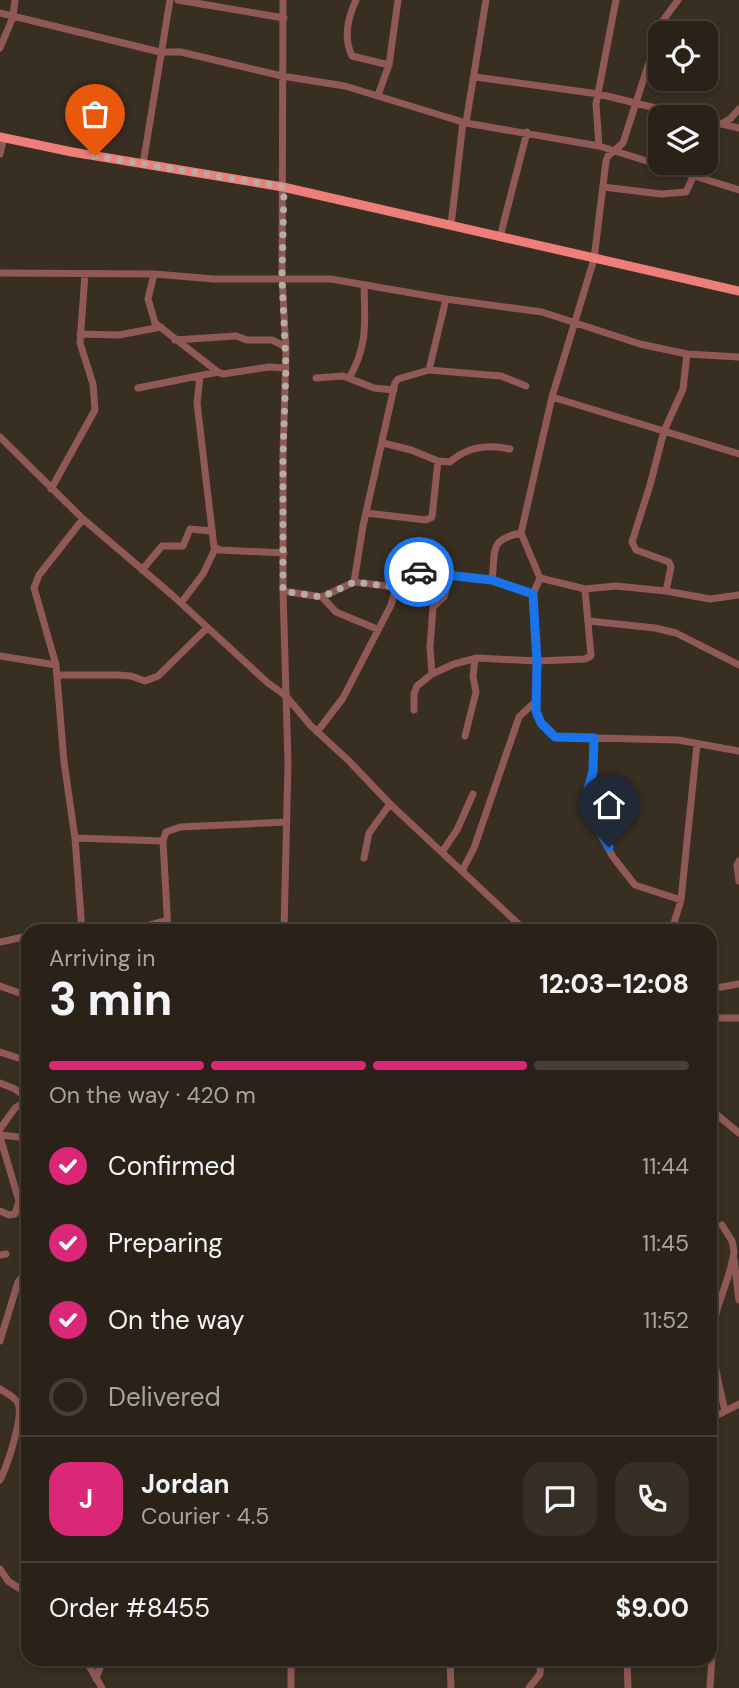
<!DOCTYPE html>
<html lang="en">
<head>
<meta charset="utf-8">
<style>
  :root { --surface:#2a2219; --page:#362f26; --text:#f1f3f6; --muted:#a5a4a2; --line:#463f38; --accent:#db2777 }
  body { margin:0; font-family:"DM Sans",sans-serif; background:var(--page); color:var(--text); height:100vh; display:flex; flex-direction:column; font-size:26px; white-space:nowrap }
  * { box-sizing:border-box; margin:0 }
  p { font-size:23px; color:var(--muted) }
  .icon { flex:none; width:38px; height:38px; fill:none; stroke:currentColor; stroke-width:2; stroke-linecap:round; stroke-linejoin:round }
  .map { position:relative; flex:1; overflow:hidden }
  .side { position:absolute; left:21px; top:924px; width:696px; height:742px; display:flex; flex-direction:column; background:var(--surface); border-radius:21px; box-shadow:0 4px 10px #0003,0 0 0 2px var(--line) }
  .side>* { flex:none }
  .tools { position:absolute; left:648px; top:21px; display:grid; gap:14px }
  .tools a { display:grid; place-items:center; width:70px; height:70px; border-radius:14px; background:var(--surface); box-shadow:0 4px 10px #0003,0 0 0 2px var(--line); font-size:35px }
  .pin { position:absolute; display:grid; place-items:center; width:60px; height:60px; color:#fff; margin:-72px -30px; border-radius:50% 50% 50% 0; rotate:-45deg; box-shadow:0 0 7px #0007 }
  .pin .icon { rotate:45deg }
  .courier { position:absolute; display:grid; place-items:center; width:70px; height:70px; margin:-35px; border:5px solid #1a73e8; border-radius:50%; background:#fff; color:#222; box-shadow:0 2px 9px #0007 }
  .overview em { font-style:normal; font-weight:800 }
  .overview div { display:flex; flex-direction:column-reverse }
  .overview { display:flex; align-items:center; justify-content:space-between; height:119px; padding:0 28px }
  h1 { font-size:46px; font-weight:800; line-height:52px }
  .bar { display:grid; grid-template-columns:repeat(4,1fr); gap:10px 7px; align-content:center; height:84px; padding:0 28px }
  .bar i { height:9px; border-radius:5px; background:var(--line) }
  .bar .on { background:var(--accent) }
  .bar p { grid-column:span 4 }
  .line { display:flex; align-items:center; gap:18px; padding:0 28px; border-top:2px solid var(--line) }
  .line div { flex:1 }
  .round { display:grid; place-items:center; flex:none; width:74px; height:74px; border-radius:21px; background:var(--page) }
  ol { padding:0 28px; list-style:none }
  li { display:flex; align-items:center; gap:21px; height:77px }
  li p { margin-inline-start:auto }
  li .icon { padding:7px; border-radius:50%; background:var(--accent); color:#fff; stroke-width:4 }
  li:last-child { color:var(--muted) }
  li i { width:38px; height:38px; border:4px solid var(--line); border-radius:50% }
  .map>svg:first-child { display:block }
</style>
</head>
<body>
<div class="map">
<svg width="739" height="1688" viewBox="0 0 739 1688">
  <rect width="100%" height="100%" fill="#382e21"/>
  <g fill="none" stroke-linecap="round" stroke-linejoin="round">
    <path stroke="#905955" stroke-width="7" d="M178,0L284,18
      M283,0L282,278L286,350L283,455V591L288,763L284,931
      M356,0C348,18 343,37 352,56L389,65
      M678,0L662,22L623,143L608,156L606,161L594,259L552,397L521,533L540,578L585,589L616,586L666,591L710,599L739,595
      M0,13L160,52H181L282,76L345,86L466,123L599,146L739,190
      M0,48L13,17L15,0
      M475,77L599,94L692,117
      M378,95L389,65L398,0
      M705,120L739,128
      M466,123L486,0
      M721,124L730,119L739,109
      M599,146L596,104L616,0
      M0,154L4,138
      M143,164L170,0
      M603,187L661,194L686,192L693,177
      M451,225L463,122
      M500,237L527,132
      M0,273L155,274L213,279H331L446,299L542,312L640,344L687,354L739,357
      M154,274L148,299L155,323L218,372L223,374L269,367L286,368
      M80,334L119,335L161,327
      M175,340L236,336L247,340H272L286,347
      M429,370L446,299
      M200,376L197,403L214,547L220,550L284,553
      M316,378L343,376L374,388L394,390
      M349,378C368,346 365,322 364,285
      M138,388L218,372
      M552,397L739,454
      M0,437L83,519L171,594L268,683L286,696L310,725L349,761L390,804L526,931
      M383,443L411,450L438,461L450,462C467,447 488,444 510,449
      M51,489L95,410L93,384L80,343L85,274
      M366,513L426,520L432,517L438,461
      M142,570L162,546H183L190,529L211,531
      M540,578L533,594L537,661L536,711L541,723L555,737L678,740L739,751
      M492,580C496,550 488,540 521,533
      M354,582L396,587
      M283,591L322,597L354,582L363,526L395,383L398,379L429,370L501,376L526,386
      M666,591L671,567L669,562L636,550L632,542L650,485L664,431L683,389L687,354
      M322,597L336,612L377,629
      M181,603L203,574L215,549
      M589,621L655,628L676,633L739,665
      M0,656L56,665
      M432,674L430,647L433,607L444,597L450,575
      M57,675H118L131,676L145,681L158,676L207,628
      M414,710V694L417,686L432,674L454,664L477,658L537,661L585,659L591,656L585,589
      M317,732L343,698L391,605L396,587L411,575L422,571L492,580L533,594
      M465,736L476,692L473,676L475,659
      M594,738L593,771L586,794V809L613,857L635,885L681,900
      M75,838L163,841
      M442,852L457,830L473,794
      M364,858L369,833L390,804
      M739,861L737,865L739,881
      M462,871L474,848L519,717L536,701
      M83,927L129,931L167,920
      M82,931L75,838L64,762L56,665L34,588L39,575L83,519
      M168,931L163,841L166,832L180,827L286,822
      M675,931L674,923L681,900L697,744
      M0,942L28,936
      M0,986L28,996
      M710,989L739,984
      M710,1018H739
      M0,1052L28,1061
      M0,1083L15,1089L28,1099
      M710,1109L739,1133
      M0,1129L15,1108L28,1100
      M0,1135L28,1138
      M0,1137L19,1201L15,1214L9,1215L0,1211
      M722,1225L732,1241L734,1251C732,1272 721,1293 716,1314C708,1347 718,1379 725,1411
      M0,1255L6,1254
      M734,1259L739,1300
      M0,1341L18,1282L21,1278H28
      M0,1389C6,1393 14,1396 18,1403C24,1417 7,1466 0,1480
      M710,1419L739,1404
      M0,1569L8,1581L28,1594
      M85,1659L102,1688
      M450,1659L451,1688
      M627,1659L628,1688
      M450,1664L481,1659
      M96,1679L103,1659
      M291,1688V1659
      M529,1688L540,1674L541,1659
      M710,1688L713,1639L710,1637"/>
    <path stroke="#ee7e78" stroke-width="9" d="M0,137L72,152L283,187L739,291"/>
  </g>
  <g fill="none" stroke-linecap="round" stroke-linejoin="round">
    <path stroke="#b5ada3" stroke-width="7" stroke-dasharray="0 12.6" d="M95,156L284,187L282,278L286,368L283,455V591L322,597L354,582L396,587L411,575L419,572"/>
    <path stroke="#1a73e8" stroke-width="9" d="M419,572L492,580L533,594L537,662L536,711L541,723L555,737L594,738L593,771L584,803L609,847"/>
  </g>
</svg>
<div class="tools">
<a><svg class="icon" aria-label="locate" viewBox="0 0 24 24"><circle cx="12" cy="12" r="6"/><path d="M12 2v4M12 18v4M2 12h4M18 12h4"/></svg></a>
<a><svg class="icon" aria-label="layers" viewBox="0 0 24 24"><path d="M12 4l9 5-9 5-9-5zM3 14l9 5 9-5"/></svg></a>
</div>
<div class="pin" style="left:95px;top:156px;background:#ea580c"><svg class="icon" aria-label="bag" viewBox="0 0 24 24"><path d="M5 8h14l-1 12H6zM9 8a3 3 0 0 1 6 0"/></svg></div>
<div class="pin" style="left:609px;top:847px;background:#1f2937"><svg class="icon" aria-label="home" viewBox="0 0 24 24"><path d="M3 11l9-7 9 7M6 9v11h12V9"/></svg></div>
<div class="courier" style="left:419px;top:572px"><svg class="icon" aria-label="car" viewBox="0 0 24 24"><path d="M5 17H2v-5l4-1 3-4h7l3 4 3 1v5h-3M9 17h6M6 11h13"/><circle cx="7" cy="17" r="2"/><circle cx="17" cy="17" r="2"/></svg></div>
<section class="side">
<div class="overview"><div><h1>3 min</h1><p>Arriving in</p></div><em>12:03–12:08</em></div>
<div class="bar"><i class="on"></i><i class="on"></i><i class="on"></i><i></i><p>On the way · 420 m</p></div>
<ol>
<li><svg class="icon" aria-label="check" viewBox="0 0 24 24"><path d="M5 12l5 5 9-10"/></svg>Confirmed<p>11:44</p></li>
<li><svg class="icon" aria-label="check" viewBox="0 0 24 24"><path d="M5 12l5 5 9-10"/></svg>Preparing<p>11:45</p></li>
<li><svg class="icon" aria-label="check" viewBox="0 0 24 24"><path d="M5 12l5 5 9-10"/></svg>On the way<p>11:52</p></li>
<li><i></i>Delivered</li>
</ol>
<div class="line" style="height:126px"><b class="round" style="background:var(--accent);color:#fff">J</b><div><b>Jordan</b><p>Courier · 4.5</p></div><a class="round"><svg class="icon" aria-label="chat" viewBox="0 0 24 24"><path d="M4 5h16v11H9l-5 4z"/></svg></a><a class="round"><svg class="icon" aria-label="phone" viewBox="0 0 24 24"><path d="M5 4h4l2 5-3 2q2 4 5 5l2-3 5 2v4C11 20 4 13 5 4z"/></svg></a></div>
<div class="line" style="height:91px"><div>Order #8455</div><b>$9.00</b></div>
</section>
</div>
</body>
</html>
